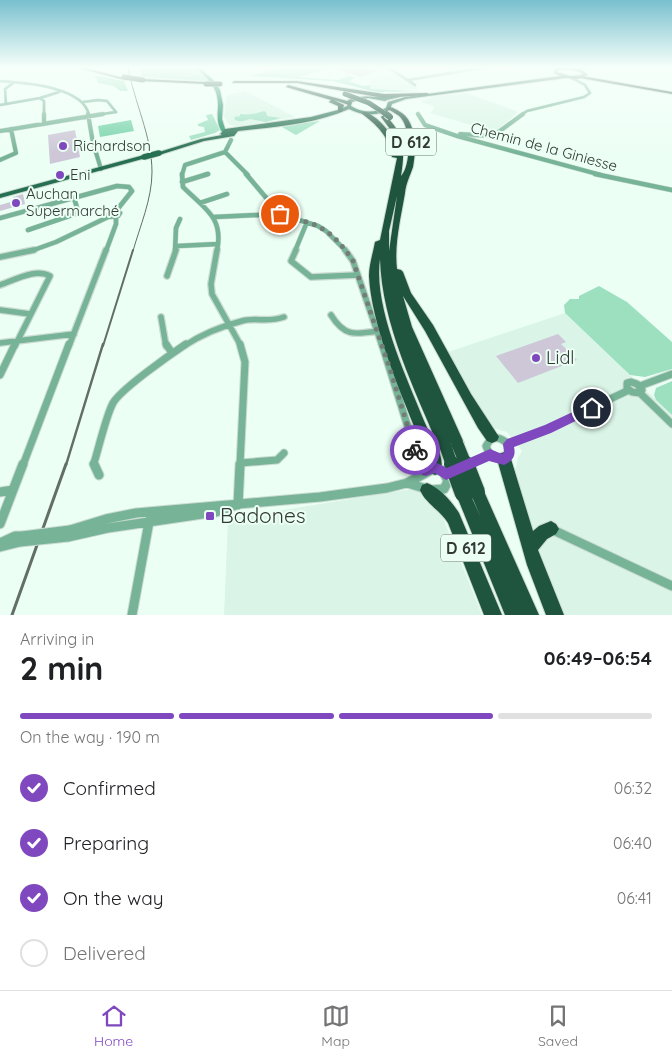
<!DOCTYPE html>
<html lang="en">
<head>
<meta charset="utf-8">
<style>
  :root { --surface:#fff; --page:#f6f6f6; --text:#202124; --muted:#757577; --line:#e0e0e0; --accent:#7f48bf }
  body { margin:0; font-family:Quicksand,sans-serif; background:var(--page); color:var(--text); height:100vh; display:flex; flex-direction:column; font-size:19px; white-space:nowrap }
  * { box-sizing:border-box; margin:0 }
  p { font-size:16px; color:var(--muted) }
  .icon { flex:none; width:28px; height:28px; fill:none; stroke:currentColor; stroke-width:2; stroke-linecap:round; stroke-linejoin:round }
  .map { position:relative; height:615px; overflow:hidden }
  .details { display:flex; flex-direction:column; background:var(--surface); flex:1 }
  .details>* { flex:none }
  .pin { position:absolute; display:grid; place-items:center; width:42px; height:42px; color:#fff; margin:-21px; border:2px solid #fff; border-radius:50%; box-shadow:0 1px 5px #0007 }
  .courier { position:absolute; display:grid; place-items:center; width:50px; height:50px; margin:-25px; border:4px solid #7f48bf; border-radius:50%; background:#fff; color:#222; box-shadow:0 1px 6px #0007 }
  .head em { font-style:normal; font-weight:800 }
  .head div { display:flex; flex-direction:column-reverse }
  .head { display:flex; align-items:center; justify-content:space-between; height:85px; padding:0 20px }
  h1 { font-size:32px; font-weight:800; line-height:38px }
  .bar { display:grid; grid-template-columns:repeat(4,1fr); gap:8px 5px; align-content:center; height:60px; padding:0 20px }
  .bar i { height:6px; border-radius:4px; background:var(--line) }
  .bar .active { background:var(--accent) }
  .bar p { grid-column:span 4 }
  ol { padding:0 20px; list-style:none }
  li { display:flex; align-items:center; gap:15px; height:55px }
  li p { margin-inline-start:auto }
  li .icon { padding:5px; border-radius:50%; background:var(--accent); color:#fff; stroke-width:4 }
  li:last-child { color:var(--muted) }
  li i { width:28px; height:28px; border:2px solid var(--line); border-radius:50% }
  .dock { display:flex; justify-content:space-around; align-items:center; height:70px; border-top:1px solid var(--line); background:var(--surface); font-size:14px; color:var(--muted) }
  .dock a { display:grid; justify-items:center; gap:2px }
  .dock .active { color:var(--accent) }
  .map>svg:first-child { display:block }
</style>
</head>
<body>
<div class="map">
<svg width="672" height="615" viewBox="0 0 672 615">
  <rect width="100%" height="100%" fill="#ecfff5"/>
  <path fill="#daf5e7" d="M397,75L419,89H371L369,79Z
    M245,91L295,117L240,126L229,125L224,117L227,95Z
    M468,93L486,100L518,112L495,132L430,113L435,107L420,101L438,96Z
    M565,313L672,415V615H561L539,563L514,475L518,458L522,451L507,432L496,429L487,422L448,352Z
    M430,486L482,615H224L228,519Z"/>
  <path fill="#9de0c0" d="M141,67H194L209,81L141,77Z
    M286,67H331L300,77L337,80L349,76L355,78L349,81L363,86L370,85L371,89L421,91L376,92L332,81L249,76Z
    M99,76L124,81L128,91H120L114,86L98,83L97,79L94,77Z
    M264,111L266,112L267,116L281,118L266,122L250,119C244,120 243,123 235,120L234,117L240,116V114C249,115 255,114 264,111Z
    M212,114L220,130L215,133L191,140L189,136L205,132L204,127L198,126V124L208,120L206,115Z
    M320,121L296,135L280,126Z
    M599,286L627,302L672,342V369L645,377L630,375L565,313L564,305L570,299H579V296Z
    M672,381V415L656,400L654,395L656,388Z"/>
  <path fill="#74d2a8" d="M131,120L134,131L100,137L98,126Z"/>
  <path fill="#cdc7d7" d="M348,67H369L381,70L360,77L338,70Z
    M75,130L80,157L50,164L48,135Z
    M23,194L25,204L0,211V205L14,201L13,197Z
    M558,334L566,342L561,344L577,360L518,383L496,356Z"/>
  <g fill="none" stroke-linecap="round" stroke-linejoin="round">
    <defs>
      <path id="street-far5" d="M382,67H397
        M389,68L415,85
        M408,80L488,67
        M0,81C24,83 83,86 89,115
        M40,98L44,101V115
        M83,102L98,100L107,101L116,112L96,115
        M6,104L5,89L13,83
        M0,105L40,98L59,92
        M521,115L527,111L584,97L590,93L585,85L570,77"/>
      <path id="street-far4" d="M44,114V124
        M88,114L93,143L101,169
        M418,114L425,125L457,136L601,175
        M0,131L103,114
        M460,134L493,136L523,114
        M231,140L225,152L248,175
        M0,160L16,153L11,129
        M182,175L185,165L225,152
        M204,175L208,174"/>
      <path id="street-far3" d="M182,174L183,187C205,209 224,217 217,251
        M246,174L280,214L318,226L326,231L346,251
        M595,174L672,190
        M182,182L208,174
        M200,203L227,194
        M116,211L120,213L118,216L108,217L109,214Z
        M214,217L280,214
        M0,218L117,186L129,187L132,191L116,211
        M28,230L75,214L78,211L74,198
        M177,246L218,244
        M31,251L56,242L108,217
        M106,251L116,224V217
        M175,251L176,228L180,219
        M295,251L307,222"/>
      <path id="street-far2" d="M217,250L211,284L212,294L241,346
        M296,250L291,261L311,277L358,275
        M345,250L353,261L382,346
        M0,257L34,250
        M167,276L176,250
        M0,285C15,280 35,268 50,276L15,346
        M0,310L30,314
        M331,315C344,336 354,335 377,331
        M161,317L166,346
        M0,343L74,334
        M69,346L106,250
        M184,346C201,335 222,326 242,321C256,317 267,323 284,317"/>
      <path id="street-far1" d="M166,344L172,353
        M382,344L416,453L423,465
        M0,375L15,344
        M631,382L637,384L642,390L640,393L632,392L627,388V383Z
        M640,386L672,374
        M640,393L672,424
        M492,437C504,438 513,445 508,457L499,459L490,455L486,446Z
        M508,444L547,429L629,390
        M240,463L277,460L284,453
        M23,465L69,344
        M95,465L94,463C99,447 106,416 113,403C121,389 171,354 186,344
        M240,465L245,362L240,344
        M467,465L490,455"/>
      <path id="street" d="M94,464L99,475
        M422,464L426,471
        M467,465L469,464
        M433,469L443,471L448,481L444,489L430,490L407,483Z
        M0,492L13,490
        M238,505L240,464
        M0,524L23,464
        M551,529L672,586
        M70,530L106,519L136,513L320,497L387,488L407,483
        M68,537L108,528L216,512L236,505
        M0,543L15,536H22
        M0,547L20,542
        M132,615L149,522L151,517L166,513"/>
      <path id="secondary" d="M0,67H3L0,68Z
        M195,67H199L213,80L220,90L223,105L222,119L226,132H222C216,122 218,115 218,104C218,87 207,78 195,67Z
        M551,67H562L563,68L561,69Z
        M584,67H600L574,70L572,69Z"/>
      <path id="primary" d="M567,67L582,70L588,75L578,79L566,78L406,99L392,104L390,110C376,116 362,116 349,109C315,124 275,127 238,131L234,136L204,141L159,155L156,153L201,139L222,135L220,134L225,129L311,117L338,110L347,106L348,100C360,95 369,97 381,97C387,98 393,96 398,96L400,97L387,100L385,101L368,98L352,102L351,106C362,113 374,113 386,108L388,102L405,97L560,76L554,73V71L557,68ZM569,69L580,72L583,75L570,76L557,72L559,70Z
        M144,155L146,156V158L0,198V194Z"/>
      <path id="highway" d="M74,67H81L127,79L125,80Z
        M582,76L672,92V94L580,78Z
        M143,79L206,82L208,83L206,84L141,81Z
        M234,81H297L384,94L427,93L429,94L427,95L384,98L297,83H232Z
        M288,85L351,102L352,103L349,105L334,100L344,105L342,112H338V106L329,102L331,100L286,87Z
        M388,107C393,107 397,110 402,113C417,124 416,151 413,167C410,176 406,183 405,193C401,217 394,244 397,269L401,270L403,272L411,293L433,325L471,394L499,437L497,441L492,443L487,441L478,428L425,331L403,296L412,327L464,443L462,447L457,449L451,445L450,450L445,451L440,450C415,390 382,325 380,259C373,307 407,378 425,423C431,439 447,456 440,473L435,475L430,473C427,466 428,458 425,451C422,442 417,435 414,426C397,384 371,321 369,276C369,265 373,253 375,242L380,240L397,158L392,157C389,136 377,125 361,113L366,112C382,120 393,134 397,152L393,133L381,117L382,116H386C405,135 405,150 401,176C411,165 411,130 401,118C398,114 392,112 388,109ZM397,196L389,251V231Z
        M504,452L509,454L511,459L533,531L539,526L551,521L556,524L559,529L556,534L547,539L538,550L564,615H546L527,565L497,459L499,454Z
        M427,483C440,488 452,502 459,513L502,615H484L448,523C441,511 425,503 420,490L422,485Z
        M477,485L482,487L539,615H505L456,494L458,489L463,487L468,489L481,518L470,492L472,487Z"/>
    </defs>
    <use href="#street-far5" stroke="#cbdbd2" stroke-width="3"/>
    <use href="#street-far4" stroke="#cbdbd2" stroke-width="5"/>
    <use href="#street-far3" stroke="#cbdbd2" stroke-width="5.5"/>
    <use href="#street-far2" stroke="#cbdbd2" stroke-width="8"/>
    <use href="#street-far1" stroke="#cbdbd2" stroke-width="9"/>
    <use href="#street" stroke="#cbdbd2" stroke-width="11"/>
    <use href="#secondary" stroke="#cbdbd2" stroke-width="2"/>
    <use href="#primary" stroke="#cbdbd2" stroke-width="2"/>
    <use href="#highway" stroke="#cbdbd2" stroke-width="2"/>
    <use href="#street-far5" stroke="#77b497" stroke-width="2.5"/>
    <use href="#street-far4" stroke="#77b497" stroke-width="4"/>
    <use href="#street-far3" stroke="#77b497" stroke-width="4.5"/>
    <use href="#street-far2" stroke="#77b497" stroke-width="5.5"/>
    <use href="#street-far1" stroke="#77b497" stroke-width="7"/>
    <use href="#street" stroke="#77b497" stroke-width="9"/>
    <use href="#secondary" fill="#239268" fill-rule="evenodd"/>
    <use href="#primary" fill="#276f52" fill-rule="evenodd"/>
    <use href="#highway" fill="#1f543e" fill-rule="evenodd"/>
    <path stroke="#636e68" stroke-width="1" d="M128,67C134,102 152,136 152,172C152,199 140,226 133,251"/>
    <path stroke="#636e68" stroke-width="2" d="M103,346L133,250"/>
    <path stroke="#636e68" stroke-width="2.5" d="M66,465L103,344"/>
    <path stroke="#636e68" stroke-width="3" d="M12,615L66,464"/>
    <defs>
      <path id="street-bridge" d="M22,536L70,530
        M20,542L68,537"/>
      <path id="primary-bridge" d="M144,157L159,153"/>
      <path id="highway-bridge-far3" d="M124,77L143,80
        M206,84H220
        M345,94L369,103L387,115"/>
      <path id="highway-bridge-far2" d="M386,114L390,117"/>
      <path id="highway-bridge-far1" d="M457,443L466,465
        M445,445L452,465"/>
      <path id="highway-bridge" d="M452,464L463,494
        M466,464L477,492"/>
    </defs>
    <use href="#street-bridge" stroke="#cbdbd2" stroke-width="11" stroke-linecap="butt"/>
    <use href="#primary-bridge" stroke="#cbdbd2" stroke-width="7" stroke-linecap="butt"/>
    <use href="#highway-bridge-far3" stroke="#cbdbd2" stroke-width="5.5" stroke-linecap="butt"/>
    <use href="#highway-bridge-far2" stroke="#cbdbd2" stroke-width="8" stroke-linecap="butt"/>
    <use href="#highway-bridge-far1" stroke="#cbdbd2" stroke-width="14" stroke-linecap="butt"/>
    <use href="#highway-bridge" stroke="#cbdbd2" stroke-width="18" stroke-linecap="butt"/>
    <use href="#street-bridge" stroke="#77b497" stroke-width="9"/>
    <use href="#primary-bridge" stroke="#276f52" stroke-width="5.5"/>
    <use href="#highway-bridge-far3" stroke="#1f543e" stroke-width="5"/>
    <use href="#highway-bridge-far2" stroke="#1f543e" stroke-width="6"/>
    <use href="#highway-bridge-far1" stroke="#1f543e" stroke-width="12"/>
    <use href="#highway-bridge" stroke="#1f543e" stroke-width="16"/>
  </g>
  <linearGradient id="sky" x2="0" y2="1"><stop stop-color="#79c0ce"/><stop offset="0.44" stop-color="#f6fffa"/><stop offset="1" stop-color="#f6fffa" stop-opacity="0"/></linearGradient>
  <rect width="672" height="153" fill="url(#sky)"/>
  <path fill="#7f48bf" d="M592,403L597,408L596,411L551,433L514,447C516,456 513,461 504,465L489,461L446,480L435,473L426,476L422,475L409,450L411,446L415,445L419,446L428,464L435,462L447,468L490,449L502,454L504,452L503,444L507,439L545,425Z"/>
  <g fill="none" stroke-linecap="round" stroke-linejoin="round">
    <path stroke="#737e78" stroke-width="5" stroke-dasharray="0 9" d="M280,214C289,219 298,220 307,222C328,228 341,243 353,261L390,369L415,450"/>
  </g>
  <g fill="#7f48bf" stroke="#ecfff5" stroke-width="2">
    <circle cx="63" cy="146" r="5"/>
    <circle cx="60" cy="175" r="5"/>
    <circle cx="16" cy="203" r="5"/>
    <circle cx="536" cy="358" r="5"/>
    <rect x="205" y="511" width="10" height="10" rx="2.5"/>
  </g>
  <g text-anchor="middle" stroke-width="4" stroke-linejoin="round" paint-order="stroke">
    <g font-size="15" fill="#323935" stroke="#ecfff5" text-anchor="start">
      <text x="73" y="151">Richardson</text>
      <text x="70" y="180">Eni</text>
      <text x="26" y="199">Auchan<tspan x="26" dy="17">Supermarché</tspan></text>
    </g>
    <g font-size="15" fill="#323935" stroke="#ecfff5">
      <text transform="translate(544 147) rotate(15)" y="5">Chemin de la Giniesse</text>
    </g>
    <g fill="#ecfff5" stroke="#6a746f" stroke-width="1">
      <rect x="386" y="128.5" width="50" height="27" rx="4"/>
      <rect x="441" y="534.5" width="50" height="27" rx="4"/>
    </g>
    <g font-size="16" font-weight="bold" fill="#323935">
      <text x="411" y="148">D 612</text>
      <text x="466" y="554">D 612</text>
    </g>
    <g font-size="18" fill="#323935" stroke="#ecfff5" text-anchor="start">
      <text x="546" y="364">Lidl</text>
    </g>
    <g font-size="21" fill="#323935" stroke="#ecfff5" text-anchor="start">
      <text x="220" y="523">Badones</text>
    </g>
  </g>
</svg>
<div class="pin" style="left:280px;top:214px;background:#ea580c"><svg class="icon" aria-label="bag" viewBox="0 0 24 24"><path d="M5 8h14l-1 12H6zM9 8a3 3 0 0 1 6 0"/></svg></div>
<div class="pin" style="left:592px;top:408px;background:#1f2937"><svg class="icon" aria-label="home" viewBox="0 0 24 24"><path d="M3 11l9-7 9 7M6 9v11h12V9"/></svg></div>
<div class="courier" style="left:415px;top:450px"><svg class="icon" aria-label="bike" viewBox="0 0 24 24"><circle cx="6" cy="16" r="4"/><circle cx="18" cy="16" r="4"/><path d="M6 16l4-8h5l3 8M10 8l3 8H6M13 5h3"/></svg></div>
</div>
<section class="details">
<div class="head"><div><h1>2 min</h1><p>Arriving in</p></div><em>06:49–06:54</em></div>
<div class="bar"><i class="active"></i><i class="active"></i><i class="active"></i><i></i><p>On the way · 190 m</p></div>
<ol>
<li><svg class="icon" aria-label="check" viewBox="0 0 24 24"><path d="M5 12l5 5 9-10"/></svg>Confirmed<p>06:32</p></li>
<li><svg class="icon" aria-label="check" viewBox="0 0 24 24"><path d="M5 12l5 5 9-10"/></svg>Preparing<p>06:40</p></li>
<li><svg class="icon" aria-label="check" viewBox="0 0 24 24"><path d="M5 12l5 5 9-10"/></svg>On the way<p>06:41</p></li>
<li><i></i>Delivered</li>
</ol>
</section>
<nav class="dock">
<a class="active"><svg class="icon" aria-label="home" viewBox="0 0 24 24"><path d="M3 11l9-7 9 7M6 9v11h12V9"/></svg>Home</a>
<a><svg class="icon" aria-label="map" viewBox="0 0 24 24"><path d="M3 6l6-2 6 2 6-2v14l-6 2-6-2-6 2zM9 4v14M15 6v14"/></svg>Map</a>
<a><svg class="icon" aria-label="saved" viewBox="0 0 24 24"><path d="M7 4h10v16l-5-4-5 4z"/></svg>Saved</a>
</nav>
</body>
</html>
